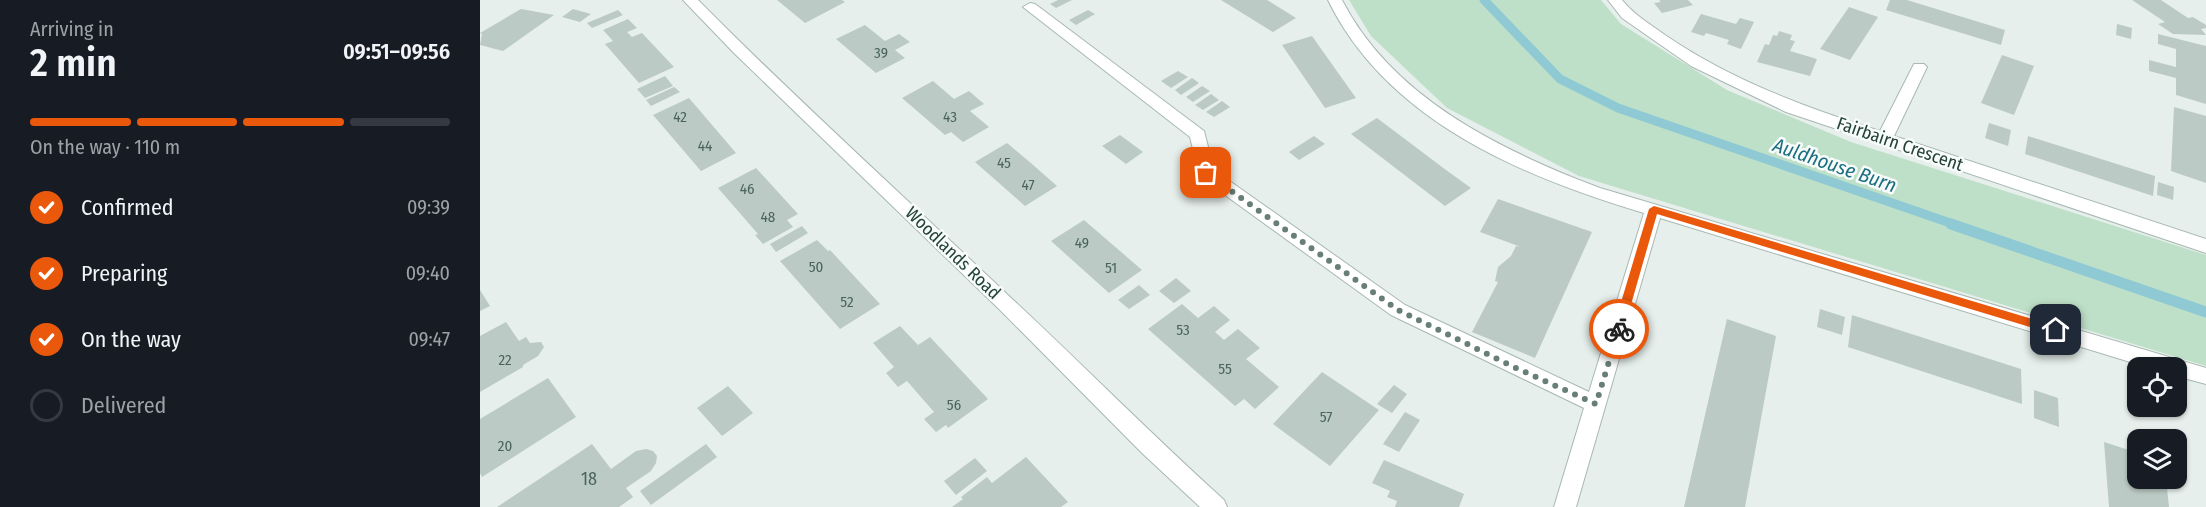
<!DOCTYPE html>
<html lang="en">
<head>
<meta charset="utf-8">
<style>
  :root { --surface:#171b24; --page:#20242c; --text:#f1f3f6; --muted:#9ea1a6; --line:#363941; --accent:#ea580c }
  body { margin:0; font-family:"Fira Sans Condensed",sans-serif; background:var(--page); color:var(--text); height:100vh; display:flex; flex-direction:column; font-size:22px; white-space:nowrap }
  * { box-sizing:border-box; margin:0 }
  p { font-size:20px; color:var(--muted) }
  .icon { flex:none; width:33px; height:33px; fill:none; stroke:currentColor; stroke-width:2; stroke-linecap:round; stroke-linejoin:round }
  .map { position:relative; flex:1; overflow:hidden }
  .sheet { display:flex; flex-direction:column; background:var(--surface); width:480px }
  .sheet>* { flex:none }
  .controls { position:absolute; left:1647px; top:357px; display:grid; gap:12px }
  .controls a { display:grid; place-items:center; width:60px; height:60px; border-radius:12px; background:var(--surface); box-shadow:0 2px 4px #0004; font-size:30px }
  .pin { position:absolute; display:grid; place-items:center; width:51px; height:51px; color:#fff; margin:-26px; border-radius:12px; box-shadow:0 3px 9px #0006 }
  .courier { position:absolute; display:grid; place-items:center; width:60px; height:60px; margin:-30px; border:4px solid #ea580c; border-radius:50%; background:#fff; color:#222; box-shadow:0 2px 8px #0007 }
  .head em { font-style:normal; font-weight:600 }
  .head div { display:flex; flex-direction:column-reverse }
  .head { display:flex; align-items:center; justify-content:space-between; height:102px; padding:0 30px }
  h1 { font-size:39px; font-weight:600; line-height:45px }
  .bar { display:grid; grid-template-columns:repeat(4,1fr); gap:9px 6px; align-content:center; height:72px; padding:0 30px }
  .bar i { height:8px; border-radius:4px; background:var(--line) }
  .bar .active { background:var(--accent) }
  .bar p { grid-column:span 4 }
  ol { padding:0 30px; list-style:none }
  li { display:flex; align-items:center; gap:18px; height:66px }
  li p { margin-inline-start:auto }
  li .icon { padding:6px; border-radius:50%; background:var(--accent); color:#fff; stroke-width:4 }
  li:last-child { color:var(--muted) }
  li i { width:33px; height:33px; border:3px solid var(--line); border-radius:50% }
  main { display:flex; flex:1; min-height:0 }
  .map>svg:first-child { display:block }
</style>
</head>
<body>
<main>
<section class="sheet">
<div class="head"><div><h1>2 min</h1><p>Arriving in</p></div><em>09:51–09:56</em></div>
<div class="bar"><i class="active"></i><i class="active"></i><i class="active"></i><i></i><p>On the way · 110 m</p></div>
<ol>
<li><svg class="icon" aria-label="check" viewBox="0 0 24 24"><path d="M5 12l5 5 9-10"/></svg>Confirmed<p>09:39</p></li>
<li><svg class="icon" aria-label="check" viewBox="0 0 24 24"><path d="M5 12l5 5 9-10"/></svg>Preparing<p>09:40</p></li>
<li><svg class="icon" aria-label="check" viewBox="0 0 24 24"><path d="M5 12l5 5 9-10"/></svg>On the way<p>09:47</p></li>
<li><i></i>Delivered</li>
</ol>
</section>
<div class="map">
<svg width="1726" height="507" viewBox="0 0 1726 507">
  <rect width="100%" height="100%" fill="#e6efeb"/>
  <path fill="#bfe0c8" d="M869,0H1121L1141,24L1247,90L1371,142L1726,255V366L1099,176L967,108L891,36Z"/>
  <g fill="none" stroke-linecap="round" stroke-linejoin="round">
    <path stroke="#8ec9d4" stroke-width="9" d="M1004,0L1080,79L1138,108L1476,225"/>
    <path stroke="#8ec9d4" stroke-width="11" d="M1471,224L1726,312"/>
  </g>
  <path fill="#bbcac4" d="M297,0H362L365,2L325,23Z
    M578,0H592L576,8L570,4Z
    M741,0H787L816,18L793,32Z
    M1179,0H1208L1213,5L1182,13L1174,3L1181,2Z
    M1410,0H1427L1525,30L1521,45L1406,10Z
    M1652,0H1681L1708,18L1713,17L1726,25V28L1721,29L1726,35L1693,34L1678,24L1685,22Z
    M1369,7L1398,17L1370,60L1340,49Z
    M41,9L74,15L23,51L0,45L2,34L0,33Z
    M93,9L111,14L100,22L82,17Z
    M138,10L143,15L112,28L107,23Z
    M608,10L615,14L596,25L589,20Z
    M1221,14L1256,24L1260,18L1274,22L1261,49L1247,44L1249,40L1226,33L1224,36L1211,32Z
    M148,19L157,28L147,32L152,37L162,33L194,67L159,83L125,44L133,41L123,30Z
    M1637,24L1652,28L1651,39L1636,35Z
    M385,25L405,41L419,34L430,42L415,50L425,58L396,73L356,39Z
    M1299,31L1312,35L1310,40L1315,41L1310,51L1337,59L1330,76L1277,62L1285,44L1289,45L1293,35L1297,36Z
    M1678,34L1726,46V104L1696,95V78L1669,71V60L1696,67V49L1678,44Z
    M832,36L844,53L876,98L845,108L802,45Z
    M1522,55L1554,66L1534,115L1501,103Z
    M698,71L708,77L691,88L681,81Z
    M185,76L193,86L165,98L157,89Z
    M712,78L719,83L701,95L695,90Z
    M453,81L474,99L489,91L504,104L490,111L509,127L483,142L471,132L465,135L422,98Z
    M722,86L730,91L713,102L706,97Z
    M194,87L200,92L171,106L166,100Z
    M731,94L739,100L723,110L715,105Z
    M209,98L256,153L221,171L173,115Z
    M742,101L750,107L734,117L726,112Z
    M1694,107L1726,116V183L1691,171Z
    M897,118L966,170L991,188L965,206L871,134Z
    M1509,123L1531,130L1528,146L1505,138Z
    M640,135L663,152L646,164L622,146Z
    M834,136L845,144L819,160L809,152Z
    M1548,136L1675,176L1673,196L1545,154Z
    M527,143L552,164L577,186L545,206L495,162Z
    M276,168L318,214L307,220L313,227L283,244L275,235L278,234L238,188Z
    M1678,182L1694,187L1693,200L1677,195Z
    M1018,199L1112,232L1055,358L992,332L1018,282L1015,281L1018,267L1031,256L1036,246L1041,247L1000,232Z
    M604,220L662,270L629,293L571,241Z
    M322,226L328,233L296,252L290,244Z
    M337,240L348,251L350,250L400,304L360,329L300,261Z
    M696,278L711,291L694,303L679,291Z
    M659,285L670,295L649,309L638,300Z
    M0,290L10,306L0,311Z
    M702,304L718,318L734,306L750,320L735,332L744,340L758,329L780,348L766,359L799,387L775,409L764,399L755,406L668,329Z
    M1340,309L1365,317L1362,335L1337,327Z
    M1372,315L1541,369L1542,404L1368,347Z
    M1247,319L1296,336L1265,507H1204Z
    M26,322L39,341L46,337L50,343L61,342L64,347L58,356L43,365V367L0,392V336Z
    M420,326L438,345L450,337L508,399L468,428L466,425L456,432L444,419L454,412L427,381L418,387L406,373L414,367L393,343Z
    M842,372L899,410L850,466L793,424Z
    M68,378L96,417L2,477L0,473V419Z
    M914,385L927,394L912,413L897,404Z
    M248,386L273,413L242,436L217,408Z
    M1554,390L1578,398L1579,427L1554,418Z
    M925,412L940,420L919,452L903,444Z
    M1624,442L1658,453V478H1686L1689,507H1629Z
    M112,444L131,469L156,451L166,449L173,451L177,456L176,463L171,471L146,488L153,497L139,507H17Z
    M226,444L237,457L171,505L160,491Z
    M546,457L588,502L581,507H472L483,499L481,497L507,477L512,483Z
    M495,458L507,471L476,495L464,481Z
    M904,460L984,494L979,507H915L917,501L907,497L910,491L892,483Z"/>
  <g fill="none" stroke-linecap="round" stroke-linejoin="round">
    <defs>
      <path id="minor" d="M203,0H218C319,102 426,198 530,297C602,364 671,434 744,500L747,507H720L662,453L519,309L254,53Z
        M848,0H862C912,98 1022,151 1120,188L1726,368V384L1696,376V368H1670L1180,218L1096,507H1074L1104,408L911,315L720,177L710,137L543,7L550,3L555,4L724,131L734,170L925,305L1109,392L1164,213C1043,177 907,121 848,0Z
        M1128,0H1142C1154,15 1170,24 1185,35C1251,80 1324,107 1400,131L1434,64H1444L1447,67L1414,136L1726,239V253L1306,112L1211,66L1142,18Z"/>
    </defs>
    <use href="#minor" stroke="#a8b8b2" stroke-width="2"/>
    <use href="#minor" fill="#fff" fill-rule="evenodd"/>
  </g>
  <path fill="#ea580c" d="M1174,206L1576,326L1581,330L1576,335L1177,214L1144,329L1139,333L1133,329L1169,209Z"/>
  <g fill="none" stroke-linecap="round" stroke-linejoin="round">
    <path stroke="#687f78" stroke-width="6" stroke-dasharray="0 10.8" d="M726,173L918,310L1036,368L1116,404L1139,329"/>
  </g>
  <g text-anchor="middle" stroke-width="5" stroke-linejoin="round" paint-order="stroke">
    <g font-size="15" fill="#4a645c">
      <text x="401" y="58">39</text>
      <text x="200" y="122">42</text>
      <text x="470" y="122">43</text>
      <text x="225" y="151">44</text>
      <text x="524" y="168">45</text>
      <text x="548" y="190">47</text>
      <text x="267" y="194">46</text>
      <text x="288" y="222">48</text>
      <text x="602" y="248">49</text>
      <text x="336" y="272">50</text>
      <text x="631" y="273">51</text>
      <text x="367" y="307">52</text>
      <text x="703" y="335">53</text>
      <text x="25" y="365">22</text>
      <text x="745" y="374">55</text>
      <text x="474" y="410">56</text>
      <text x="846" y="422">57</text>
      <text x="25" y="451">20</text>
    </g>
    <g font-size="18" fill="#24423a" stroke="#f7fbf9">
      <text transform="translate(1420 144) rotate(19)" y="6">Fairbairn Crescent</text>
      <text transform="translate(473 253) rotate(44)" y="6">Woodlands Road</text>
    </g>
    <g font-size="18" fill="#4a645c">
      <text x="109" y="485">18</text>
    </g>
    <g font-size="20" font-style="italic" fill="#1c6f80" stroke="#f7fbf9">
      <text transform="translate(1355 165) rotate(19)" y="7">Auldhouse Burn</text>
    </g>
  </g>
</svg>
<div class="controls">
<a><svg class="icon" aria-label="locate" viewBox="0 0 24 24"><circle cx="12" cy="12" r="6"/><path d="M12 2v4M12 18v4M2 12h4M18 12h4"/></svg></a>
<a><svg class="icon" aria-label="layers" viewBox="0 0 24 24"><path d="M12 4l9 5-9 5-9-5zM3 14l9 5 9-5"/></svg></a>
</div>
<div class="pin" style="left:726px;top:173px;background:#ea580c"><svg class="icon" aria-label="bag" viewBox="0 0 24 24"><path d="M5 8h14l-1 12H6zM9 8a3 3 0 0 1 6 0"/></svg></div>
<div class="pin" style="left:1576px;top:330px;background:#1f2937"><svg class="icon" aria-label="home" viewBox="0 0 24 24"><path d="M3 11l9-7 9 7M6 9v11h12V9"/></svg></div>
<div class="courier" style="left:1139px;top:329px"><svg class="icon" aria-label="bike" viewBox="0 0 24 24"><circle cx="6" cy="16" r="4"/><circle cx="18" cy="16" r="4"/><path d="M6 16l4-8h5l3 8M10 8l3 8H6M13 5h3"/></svg></div>
</div>
</main>
</body>
</html>
